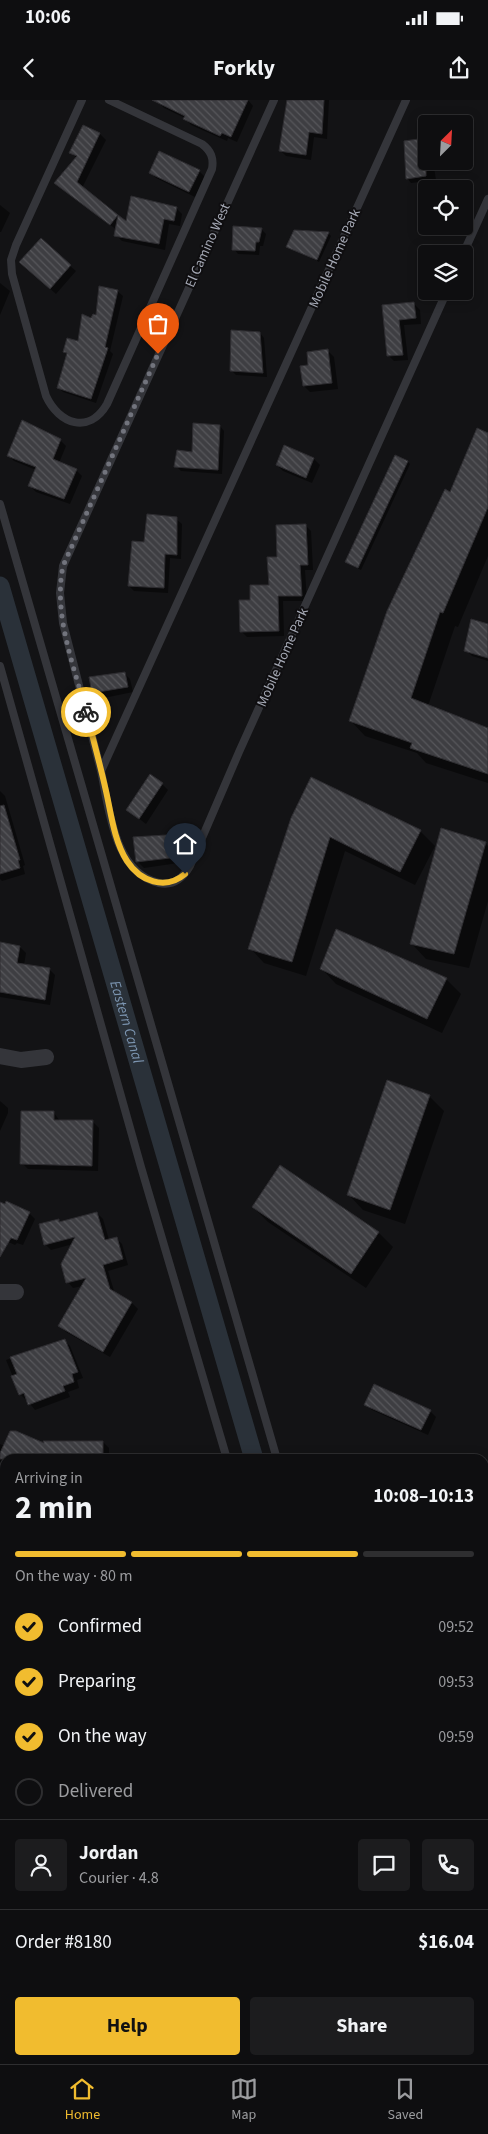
<!DOCTYPE html>
<html lang="en">
<head>
<meta charset="utf-8">
<style>
  :root { --surface:#0e0e10; --page:#1c1c1e; --text:#f1f3f6; --muted:#9b9c9f; --line:#2e2e30; --accent:#f1bc2f }
  body { margin:0; font-family:"Source Sans 3",sans-serif; background:var(--page); color:var(--text); height:100vh; display:flex; flex-direction:column; font-size:19px; white-space:nowrap }
  * { box-sizing:border-box; margin:0 }
  p { font-size:16px; color:var(--muted) }
  .icon { flex:none; width:28px; height:28px; fill:none; stroke:currentColor; stroke-width:2; stroke-linecap:round; stroke-linejoin:round }
  .map { position:relative; flex:1; overflow:hidden }
  .panel { position:absolute; left:0px; top:1354px; width:489px; height:611px; display:flex; flex-direction:column; background:var(--surface); border-radius:15px 15px 0 0; box-shadow:0 2px 12px #0003,0 0 0 1px var(--line) }
  .panel>* { flex:none }
  .needle { width:32px; rotate:24deg }
  .controls { position:absolute; left:418px; top:15px; display:grid; gap:10px }
  .controls a { display:grid; place-items:center; width:55px; height:55px; border-radius:5px; background:var(--surface); box-shadow:0 2px 12px #0003,0 0 0 1px var(--line); font-size:25px }
  .pin { position:absolute; display:grid; place-items:center; width:42px; height:42px; color:#fff; margin:-51px -21px; border-radius:50% 50% 50% 0; rotate:-45deg; box-shadow:0 0 5px #0007 }
  .pin .icon { rotate:45deg }
  .courier { position:absolute; display:grid; place-items:center; width:50px; height:50px; margin:-25px; border:4px solid #f1bc2f; border-radius:50%; background:#fff; color:#222; box-shadow:0 1px 6px #0007 }
  .head em { font-style:normal; font-weight:700 }
  .head div { display:flex; flex-direction:column-reverse }
  .head { display:flex; align-items:center; justify-content:space-between; height:85px; padding:0 15px }
  h1 { font-size:32px; font-weight:700; line-height:38px }
  .bar { display:grid; grid-template-columns:repeat(4,1fr); gap:8px 5px; align-content:center; height:60px; padding:0 15px }
  .bar i { height:6px; border-radius:4px; background:var(--line) }
  .bar .active { background:var(--accent) }
  .bar p { grid-column:span 4 }
  .line { display:flex; align-items:center; gap:12px; padding:0 15px; border-top:1px solid var(--line) }
  .line div { flex:1 }
  .round { display:grid; place-items:center; flex:none; width:52px; height:52px; border-radius:5px; background:var(--page) }
  ol { padding:0 15px; list-style:none }
  li { display:flex; align-items:center; gap:15px; height:55px }
  li p { margin-inline-start:auto }
  li .icon { padding:5px; border-radius:50%; background:var(--accent); color:#111; stroke-width:4 }
  li:last-child { color:var(--muted) }
  li i { width:28px; height:28px; border:2px solid var(--line); border-radius:50% }
  .button { display:flex; gap:10px; margin-top:auto; padding:10px 15px }
  .button a { flex:1; height:58px; border-radius:5px; background:var(--accent); color:#111; font-size:20px; font-weight:700; line-height:58px; text-align:center }
  .button a+a { background:var(--page); color:var(--text) }
  .status { display:flex; justify-content:space-between; align-items:center; height:35px; padding:0 25px; background:var(--surface); direction:ltr }
  .status svg { height:14px; fill:currentColor }
  header { display:flex; justify-content:space-between; align-items:center; height:65px; padding:0 15px; background:var(--surface); font-size:22px; font-weight:700 }
  .dock { display:flex; justify-content:space-around; align-items:center; height:70px; border-top:1px solid var(--line); background:var(--surface); font-size:14px; color:var(--muted) }
  .dock a { display:grid; justify-items:center; gap:2px }
  .dock .active { color:var(--accent) }
  .map>svg:first-child { display:block }
</style>
</head>
<body>
<div class="status"><b>10:06</b><svg viewBox="0 0 49 12"><path d="M0 12V9h3v3zM5 12V6h3v6zM10 12V3h3v9zM15 12V0h3v12zM26 1h20v11H26zM47 4h2v5h-2z"/></svg></div>
<header><svg class="icon" aria-label="back" viewBox="0 0 24 24"><path d="M15 5l-7 7 7 7"/></svg>Forkly<svg class="icon" aria-label="share" viewBox="0 0 24 24"><path d="M12 15V3M7 8l5-5 5 5M5 13v7h14v-7"/></svg></header>
<div class="map">
<svg width="488" height="1964" viewBox="0 0 488 1964">
  <defs>
    <pattern id="building-back-hatch" width="6" height="6" patternUnits="userSpaceOnUse" patternTransform="scale(1.25)"><rect width="6" height="6" fill="#3e3e42"/><path d="M-1 5l2 2M0 0l6 6M5-1l2 2" fill="none" stroke="#57575b"/></pattern>
  </defs>
  <rect width="100%" height="100%" fill="#131315"/>
  <path fill="#0007" d="M158,0H248L253,6L237,42L228,38L227,41L191,25L185,18L164,8L158,2Z
    M295,0H329L327,39L314,37L311,60L286,56L281,51Z
    M83,26L100,34L106,40L82,88L126,123L176,108L182,114L180,126L169,124L165,150L122,141L116,135L117,130L62,89L77,58L71,53Z
    M426,39V61H433L436,80L411,83L407,78Z
    M199,71L205,77L195,97L156,78L150,72Z
    M0,105L10,113L1,132H0Z
    M261,129L266,134L263,146H260L259,155L238,154L234,149Z
    M295,131L329,134L331,136L319,162L288,146Z
    M70,166L76,171L56,194L27,168Z
    M0,183L10,191L0,215Z
    M117,191L123,196L110,251L113,254L96,303L63,292L58,287L68,255L65,252L79,243L91,219L97,217Z
    M414,204L420,210L421,224L404,225L408,260L394,261L388,255L384,207Z
    M260,233L264,238L267,277L236,275L231,270Z
    M328,251L334,257L338,289L310,292L304,286L309,267Z
    M220,326L224,331L222,374L181,371L176,366L194,353Z
    M488,334V456L458,527L455,526L428,606L488,632V683L426,663L417,653L365,636L351,621L451,393Z
    M60,340L66,346L59,363L76,370L82,376L70,404L36,392L30,386L36,370L14,361L8,355Z
    M285,347L314,359L320,365L312,383L283,371L277,365Z
    M408,362L410,364L361,470L349,464L346,462Z
    M176,419L182,424L181,459L170,458L168,493L134,491L129,486L145,444Z
    M306,426L311,431L313,470H305L307,501H283L284,536L247,537L241,531L251,501L270,486L278,458Z
    M488,525V561L472,556L466,550Z
    M124,573L130,579L133,592L99,599L93,593Z
    M162,684L168,690L146,724L128,710Z
    M0,691L5,696L25,765L23,766L25,774L2,781L0,779Z
    M293,719L420,731L435,746L415,785L345,751L306,876L264,863L250,848Z
    M183,735L189,741L192,761L144,768L138,762Z
    M485,743L488,746V801L469,868L426,859L412,844Z
    M0,843L20,847L26,853L24,865L49,869L55,875L50,905L0,897Z
    M322,869L446,879L461,894L442,933L336,884Z
    M429,996L444,1011L405,1124L363,1110L349,1095Z
    M0,1001L8,1008V1013L0,1031Z
    M54,1013L60,1021L93,1022L99,1028L98,1071L28,1069L22,1063Z
    M281,1067L379,1133L393,1147L366,1188L268,1122L253,1107Z
    M0,1104L29,1113L35,1119L23,1145L17,1143L15,1145L4,1140L0,1146Z
    M97,1113L103,1119L109,1140L116,1138L122,1144L128,1165L108,1171L115,1194L132,1203L138,1209L110,1257L66,1232L60,1226L83,1186L73,1188L68,1182L73,1144L51,1150L45,1144L58,1120L61,1123Z
    M64,1240L70,1246L83,1278L77,1280L79,1288L68,1292L70,1297L35,1310L27,1300H26L20,1294L6,1260Z
    M366,1304L430,1311L436,1317L428,1335L372,1310Z
    M103,1342L109,1348V1359H48Z
    M0,1344L4,1346L5,1378L0,1376Z
    M488,1385V1432L484,1430V1390L486,1391Z
    M0,1473L5,1475V1528L0,1526Z
    M1,1838L5,1840V1960H50L48,1963L50,1964H0Z
    M141,1960H196L194,1964H142Z
    M310,1960H357L350,1964H312Z"/>
  <g fill="none" stroke-linecap="round" stroke-linejoin="round">
    <g stroke="#2a3139" stroke-width="19">
      <path id="s1" d="M0,486L254,1359"/>
      <path d="M427,1960L428,1964"/>
    </g>
  </g>
  <path fill="url(#building-back-hatch)" stroke="#2e2d31" d="M152,0H248L231,37L222,33L220,36L183,19L185,16Z
    M287,0H324L322,34L309,32L306,55L279,51Z
    M83,25L100,33L77,82L118,115L110,125L54,83L77,56L69,53Z
    M426,38V76L406,79L404,41Z
    M159,51L200,70L189,92L149,73Z
    M131,96L177,107L174,121L164,119L159,144L114,136L118,115L126,121Z
    M233,126L262,128L259,142H256L255,151L232,150Z
    M294,130L329,132L317,160L286,147Z
    M41,138L71,165L50,189L19,162Z
    M99,186L118,190L105,247L108,248L91,299L57,288L67,253L63,252L67,238L78,241L82,214L91,218L93,214L96,215Z
    M414,202L416,218L399,220L403,255L387,256L382,205Z
    M231,230L260,232L263,273L230,271Z
    M328,249L332,283L303,286L300,266L308,265L307,252Z
    M22,320L61,339L53,359L77,369L64,399L28,386L36,367L7,356Z
    M193,323L220,325L218,370L174,367L177,350L192,352Z
    M477,328L488,333V407L443,513L440,512L411,598L488,628V674L410,648L412,643L349,621L387,511L445,389L450,392Z
    M284,345L314,358L306,378L276,365Z
    M395,355L408,361L358,468L345,462Z
    M147,414L177,417V455L165,454L164,488L128,486L132,441L144,442Z
    M306,424L308,465H300L302,496H278L279,531L240,532L239,500H250V485H269L267,457H277L276,425Z
    M471,519L488,524V558L464,551Z
    M125,572L128,587L92,593L89,577Z
    M150,674L163,683L139,719L126,710Z
    M311,677L421,730L400,772L330,737L292,862L248,849L291,718Z
    M4,705L20,760H18L20,768L0,774V706Z
    M441,728L486,742L454,854L410,844Z
    M184,734L187,756L136,762L133,737Z
    M336,829L447,878L427,919L320,869Z
    M0,842L20,846L17,863L50,868L45,900L0,892Z
    M387,980L430,995L390,1110L347,1095Z
    M21,1011H54V1020H93L92,1066L20,1064Z
    M280,1065L379,1132L351,1174L252,1107Z
    M6,1101L30,1112L17,1140L11,1138L0,1157V1102L5,1104Z
    M97,1112L105,1140L117,1137L123,1159L103,1165L110,1189L132,1202L103,1252L58,1226L86,1178L66,1183L61,1164L75,1137L44,1145L39,1124L59,1119V1122Z
    M65,1239L78,1272L72,1274L74,1282L63,1286L65,1291L28,1305L24,1293L19,1295L11,1276L17,1274L10,1257Z
    M374,1284L431,1310L421,1330L364,1305Z
    M10,1331H16L44,1343L43,1341H103V1359H0V1353Z"/>
  <g fill="none" stroke-linecap="round" stroke-linejoin="round">
    <path stroke="#34353a" stroke-width="8" d="M82,0L16,145L11,160L12,174L46,296C59,324 89,335 107,304L212,69C214,58 211,51 202,44L109,0
      M406,0L101,671C109,708 114,773 159,783C173,786 183,778 190,766L239,652L447,191
      M463,154L488,99
      M0,404L277,1359
      M0,566L141,1067L227,1359
      M101,671L63,523L60,493L63,466L274,0
      M402,1960L403,1964
      M452,1960L453,1964"/>
    <path stroke="#34353a" stroke-width="16" d="M0,956L21,960L46,957
      M0,1192H16
      M0,1423L5,1425
      M0,1655L5,1643"/>
  </g>
  <g fill="none" stroke-linecap="round" stroke-linejoin="round">
    <path stroke="#72747d" stroke-width="5" stroke-dasharray="0 9" d="M86,612C74,565 53,515 63,466L158,254"/>
    <path stroke="#f1bc2f" stroke-width="6" d="M86,612C93,638 100,664 106,691C111,713 114,741 127,761C140,781 165,791 185,774"/>
  </g>
  <g text-anchor="middle" stroke-width="4" stroke-linejoin="round" paint-order="stroke">
    <g font-size="14" fill="#a5a9b5" stroke="#0f0e10">
      <text transform="translate(207 145) rotate(-66)" y="5">El Camino West</text>
      <text transform="translate(334 158) rotate(-66)" y="5">Mobile Home Park</text>
      <text transform="translate(282 557) rotate(-66)" y="5">Mobile Home Park</text>
    </g>
    <g font-size="15" font-style="italic" fill="#7c95b1" stroke="#0f0e10">
      <text dy="5" stroke="none"><textPath href="#s1" startOffset="454">Eastern Canal</textPath></text>
    </g>
  </g>
</svg>
<div class="controls">
<a><svg class="needle" viewBox="-14 -14 28 28"><path d="M0-13l5 13h-10z" fill="#e53935"/><path d="M0 13l5-13h-10z" fill="#9b9c9f"/></svg></a>
<a><svg class="icon" aria-label="locate" viewBox="0 0 24 24"><circle cx="12" cy="12" r="6"/><path d="M12 2v4M12 18v4M2 12h4M18 12h4"/></svg></a>
<a><svg class="icon" aria-label="layers" viewBox="0 0 24 24"><path d="M12 4l9 5-9 5-9-5zM3 14l9 5 9-5"/></svg></a>
</div>
<div class="pin" style="left:158px;top:254px;background:#ea580c"><svg class="icon" aria-label="bag" viewBox="0 0 24 24"><path d="M5 8h14l-1 12H6zM9 8a3 3 0 0 1 6 0"/></svg></div>
<div class="pin" style="left:185px;top:774px;background:#1f2937"><svg class="icon" aria-label="home" viewBox="0 0 24 24"><path d="M3 11l9-7 9 7M6 9v11h12V9"/></svg></div>
<div class="courier" style="left:86px;top:612px"><svg class="icon" aria-label="bike" viewBox="0 0 24 24"><circle cx="6" cy="16" r="4"/><circle cx="18" cy="16" r="4"/><path d="M6 16l4-8h5l3 8M10 8l3 8H6M13 5h3"/></svg></div>
<section class="panel">
<div class="head"><div><h1>2 min</h1><p>Arriving in</p></div><em>10:08–10:13</em></div>
<div class="bar"><i class="active"></i><i class="active"></i><i class="active"></i><i></i><p>On the way · 80 m</p></div>
<ol>
<li><svg class="icon" aria-label="check" viewBox="0 0 24 24"><path d="M5 12l5 5 9-10"/></svg>Confirmed<p>09:52</p></li>
<li><svg class="icon" aria-label="check" viewBox="0 0 24 24"><path d="M5 12l5 5 9-10"/></svg>Preparing<p>09:53</p></li>
<li><svg class="icon" aria-label="check" viewBox="0 0 24 24"><path d="M5 12l5 5 9-10"/></svg>On the way<p>09:59</p></li>
<li><i></i>Delivered</li>
</ol>
<div class="line" style="height:90px"><a class="round"><svg class="icon" aria-label="person" viewBox="0 0 24 24"><circle cx="12" cy="8" r="4"/><path d="M4 21q1-7 8-7t8 7"/></svg></a><div><b>Jordan</b><p>Courier · 4.8</p></div><a class="round"><svg class="icon" aria-label="chat" viewBox="0 0 24 24"><path d="M4 5h16v11H9l-5 4z"/></svg></a><a class="round"><svg class="icon" aria-label="phone" viewBox="0 0 24 24"><path d="M5 4h4l2 5-3 2q2 4 5 5l2-3 5 2v4C11 20 4 13 5 4z"/></svg></a></div>
<div class="line" style="height:65px"><div>Order #8180</div><b>$16.04</b></div>
<div class="button"><a>Help</a><a>Share</a></div>
</section>
</div>
<nav class="dock">
<a class="active"><svg class="icon" aria-label="home" viewBox="0 0 24 24"><path d="M3 11l9-7 9 7M6 9v11h12V9"/></svg>Home</a>
<a><svg class="icon" aria-label="map" viewBox="0 0 24 24"><path d="M3 6l6-2 6 2 6-2v14l-6 2-6-2-6 2zM9 4v14M15 6v14"/></svg>Map</a>
<a><svg class="icon" aria-label="saved" viewBox="0 0 24 24"><path d="M7 4h10v16l-5-4-5 4z"/></svg>Saved</a>
</nav>
</body>
</html>
